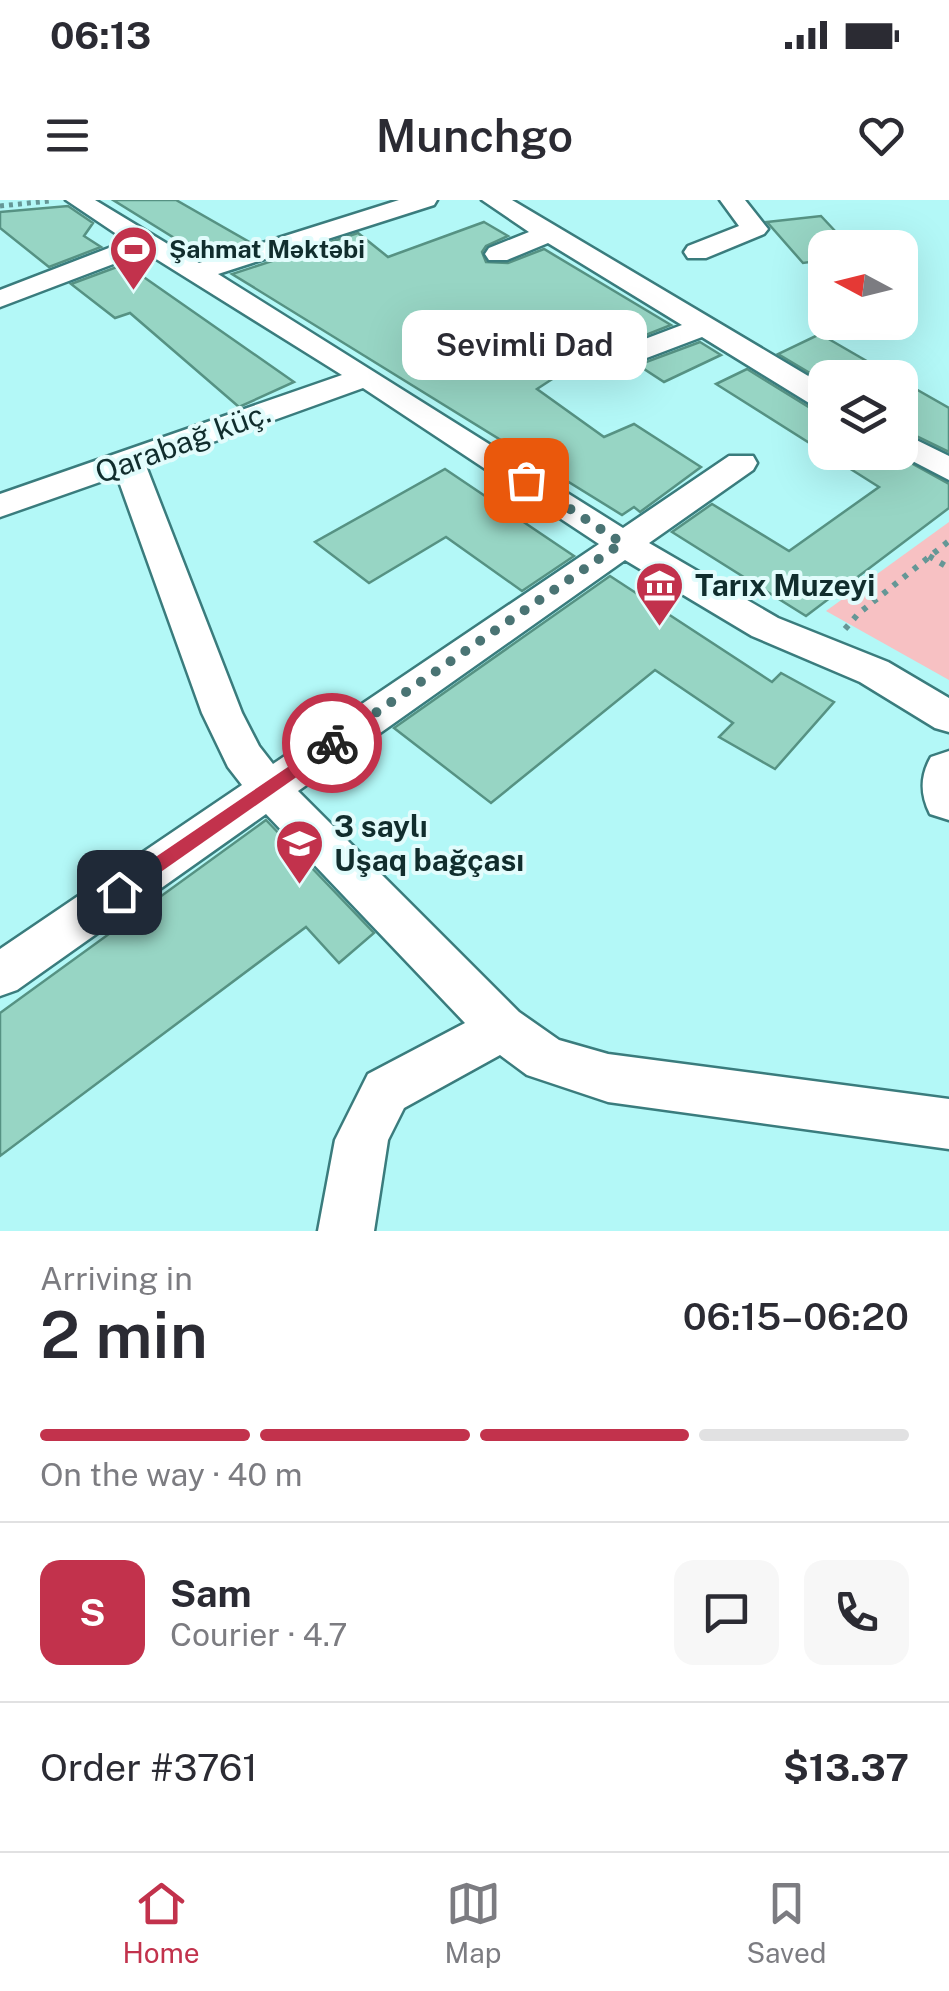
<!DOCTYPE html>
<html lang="en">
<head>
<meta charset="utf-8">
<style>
  :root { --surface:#fff; --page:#f7f7f7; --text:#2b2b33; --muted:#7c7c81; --line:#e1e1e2; --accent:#c2324c }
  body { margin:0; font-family:"Public Sans",sans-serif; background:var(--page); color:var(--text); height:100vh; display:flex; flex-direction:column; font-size:38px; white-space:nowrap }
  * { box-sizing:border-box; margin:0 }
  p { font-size:32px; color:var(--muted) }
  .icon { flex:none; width:55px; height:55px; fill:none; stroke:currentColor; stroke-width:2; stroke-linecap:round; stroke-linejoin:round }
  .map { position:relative; height:1031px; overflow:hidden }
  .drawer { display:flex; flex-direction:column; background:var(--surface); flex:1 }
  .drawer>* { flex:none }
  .needle { width:65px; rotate:277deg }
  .controls { position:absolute; left:808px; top:30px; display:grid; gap:20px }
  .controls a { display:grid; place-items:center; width:110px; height:110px; border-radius:20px; background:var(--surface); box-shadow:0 10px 40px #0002; font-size:50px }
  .pin { position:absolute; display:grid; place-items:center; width:85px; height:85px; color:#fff; margin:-42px; border-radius:20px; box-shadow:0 5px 15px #0006 }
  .courier { position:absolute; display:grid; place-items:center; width:100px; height:100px; margin:-50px; border:8px solid #c2324c; border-radius:50%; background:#fff; color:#222; box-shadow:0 2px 12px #0007 }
  .bubble { position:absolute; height:70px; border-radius:20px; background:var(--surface); box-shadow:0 10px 40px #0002; font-size:32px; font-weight:600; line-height:70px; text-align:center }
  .headline em { font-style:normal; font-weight:600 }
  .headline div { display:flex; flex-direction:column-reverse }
  .headline { display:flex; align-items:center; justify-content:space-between; height:170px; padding:0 40px }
  h1 { font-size:65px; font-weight:600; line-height:75px }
  .bar { display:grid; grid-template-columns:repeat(4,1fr); gap:15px 10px; align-content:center; height:120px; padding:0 40px }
  .bar i { height:12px; border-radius:8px; background:var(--line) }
  .bar .current { background:var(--accent) }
  .bar p { grid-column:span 4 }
  .line { display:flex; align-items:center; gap:25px; padding:0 40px; border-top:2px solid var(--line) }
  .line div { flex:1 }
  .round { display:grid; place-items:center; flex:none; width:105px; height:105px; border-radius:20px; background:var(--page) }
  .status { display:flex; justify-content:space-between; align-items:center; height:70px; padding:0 50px; background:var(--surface); direction:ltr }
  .status svg { height:28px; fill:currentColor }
  header { display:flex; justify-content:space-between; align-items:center; height:130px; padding:0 40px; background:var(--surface); font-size:45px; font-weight:600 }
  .tab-bar { display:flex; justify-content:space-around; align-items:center; height:140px; border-top:2px solid var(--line); background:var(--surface); font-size:28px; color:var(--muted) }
  .tab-bar a { display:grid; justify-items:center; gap:5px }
  .tab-bar .current { color:var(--accent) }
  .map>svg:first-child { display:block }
</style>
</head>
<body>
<div class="status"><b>06:13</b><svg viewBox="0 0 49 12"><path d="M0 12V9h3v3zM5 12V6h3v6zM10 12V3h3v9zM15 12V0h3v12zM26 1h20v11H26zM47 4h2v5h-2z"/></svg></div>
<header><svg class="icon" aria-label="menu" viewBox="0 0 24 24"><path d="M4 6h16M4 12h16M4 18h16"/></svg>Munchgo<svg class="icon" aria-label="heart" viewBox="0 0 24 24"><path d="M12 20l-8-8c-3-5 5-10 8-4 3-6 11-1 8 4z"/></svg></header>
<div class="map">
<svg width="949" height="1031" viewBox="0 0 949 1031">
  <rect width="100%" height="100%" fill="#b3f8f7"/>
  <path fill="#f7c1c3" d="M949,322V480L826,411Z"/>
  <path fill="#97d5c4" stroke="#569283" stroke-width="2.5" d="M113,0H176L251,43L205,57Z
    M68,6L93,23L84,36L101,47L49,67L0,28V12Z
    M821,16L851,48H825V60L803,63L767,22Z
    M484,22L508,36L486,46L482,52L486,62L508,63L544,49L671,125L613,148L606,144L537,189L604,237L634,224L701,267L640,312L634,307L622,315L232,74L358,33L388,57Z
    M125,64L294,182L239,207L130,113L115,118L71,84Z
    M820,134L896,178H825V182L778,154Z
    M700,142L721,155L664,182L638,165Z
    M747,169L812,209L825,212V252H891L949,284V308L806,416L672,332L712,304L789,351L879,287L716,184Z
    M900,180L949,208V252L900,228Z
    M445,269L574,356L522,391L446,337L369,383L315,342Z
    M610,376L772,482L781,473L834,502L775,569L719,537L733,523L655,470L491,603L394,528Z
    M266,620L374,733L339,763L306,727L0,956V813Z"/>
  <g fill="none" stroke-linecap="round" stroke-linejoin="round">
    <defs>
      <path id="minor" d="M66,0H95L199,63L399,0H437L434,5L218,74L623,328L729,256H753L757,263L753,270L649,343L778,418L888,462L949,498V532L935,528L860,482L752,436L625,360L298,591L519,812L559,840L608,854L949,899V949L608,902L527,875L500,855L404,908L388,940L374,1031H318L335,940L368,874L465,823L266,614L17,790L0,796V749L242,585L228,567L202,513L117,276L0,317V294L342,175L145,52L0,107V90L127,41ZM363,188L599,344L273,564L259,546L242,513L146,266Z
        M482,0H512L825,186V208L814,206L702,137L636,162H616L611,156L616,150L682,125L548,43L507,60H489L485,54L489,48L529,32Z
        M720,0H745L768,29L764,34L706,58H688L684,52L688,46L739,26Z
        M900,232L949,256V280L895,252H900Z"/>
      <path id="major" d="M949,551V620L930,614C920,594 920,576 931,557Z"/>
    </defs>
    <use href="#minor" stroke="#3a7c7d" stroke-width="5"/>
    <use href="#major" stroke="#3a7c7d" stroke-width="5"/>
    <path stroke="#659796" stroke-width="5" stroke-dasharray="4 5" stroke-linecap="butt" d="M0,6L49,1"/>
    <path stroke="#659796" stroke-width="6" stroke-dasharray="5 8" stroke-linecap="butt" d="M929,356L949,368
      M845,429L858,414L949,341"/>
    <use href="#minor" fill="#fff" fill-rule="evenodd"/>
    <use href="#major" fill="#fff" fill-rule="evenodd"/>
  </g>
  <path fill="#c2324c" d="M332,537L340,543L338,548L125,697H113V686Z"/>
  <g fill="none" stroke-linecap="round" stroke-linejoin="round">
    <path stroke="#4a7474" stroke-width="10" stroke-dasharray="0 18" d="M332,543L622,343L526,280"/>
  </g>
  <defs>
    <symbol id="stadium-pin" viewBox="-11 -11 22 30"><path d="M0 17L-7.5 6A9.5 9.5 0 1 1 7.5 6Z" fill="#c2324c" stroke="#e2fcfc"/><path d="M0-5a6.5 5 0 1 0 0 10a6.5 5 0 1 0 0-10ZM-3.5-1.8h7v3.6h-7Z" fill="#fff"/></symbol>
    <symbol id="museum-pin" viewBox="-11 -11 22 30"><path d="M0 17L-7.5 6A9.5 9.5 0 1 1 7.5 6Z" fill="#c2324c" stroke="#e2fcfc"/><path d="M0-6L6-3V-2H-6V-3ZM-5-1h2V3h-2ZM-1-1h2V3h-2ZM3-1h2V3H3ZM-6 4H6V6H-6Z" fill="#fff"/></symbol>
    <symbol id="school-pin" viewBox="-11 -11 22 30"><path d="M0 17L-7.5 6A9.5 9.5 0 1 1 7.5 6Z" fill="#c2324c" stroke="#e2fcfc"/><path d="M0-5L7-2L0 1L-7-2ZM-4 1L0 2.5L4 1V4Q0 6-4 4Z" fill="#fff"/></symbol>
  </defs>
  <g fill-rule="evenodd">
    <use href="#stadium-pin" x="106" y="22" width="55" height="75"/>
    <use href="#museum-pin" x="632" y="358" width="55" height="75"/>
    <use href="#school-pin" x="272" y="616" width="55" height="75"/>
  </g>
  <g text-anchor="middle" stroke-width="8" stroke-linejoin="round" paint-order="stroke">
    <g font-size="25" font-weight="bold" fill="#112d2d" stroke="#e2fcfc" text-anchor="start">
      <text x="169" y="58">Şahmat Məktəbi</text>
    </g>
    <g font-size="30" fill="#112d2d" stroke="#e2fcfc">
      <text transform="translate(183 243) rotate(-20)" y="10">Qarabağ küç.</text>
    </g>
    <g font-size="30" font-weight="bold" fill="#112d2d" stroke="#e2fcfc" text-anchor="start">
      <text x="695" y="396">Tarıx Muzeyi</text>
      <text x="334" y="637">3 saylı<tspan x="334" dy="34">Uşaq bağçası</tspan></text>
    </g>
  </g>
</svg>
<div class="controls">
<a><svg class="needle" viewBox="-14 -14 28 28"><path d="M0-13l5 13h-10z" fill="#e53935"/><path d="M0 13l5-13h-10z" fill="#7c7c81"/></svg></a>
<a><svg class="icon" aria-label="layers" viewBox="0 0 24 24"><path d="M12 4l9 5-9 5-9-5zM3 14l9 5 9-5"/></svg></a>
</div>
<div class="pin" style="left:526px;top:280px;background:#ea580c"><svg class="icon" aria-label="bag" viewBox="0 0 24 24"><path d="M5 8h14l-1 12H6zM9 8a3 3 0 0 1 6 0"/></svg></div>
<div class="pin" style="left:119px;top:692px;background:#1f2937"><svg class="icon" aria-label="home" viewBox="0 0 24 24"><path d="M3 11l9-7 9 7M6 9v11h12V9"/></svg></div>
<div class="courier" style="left:332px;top:543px"><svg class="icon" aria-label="bike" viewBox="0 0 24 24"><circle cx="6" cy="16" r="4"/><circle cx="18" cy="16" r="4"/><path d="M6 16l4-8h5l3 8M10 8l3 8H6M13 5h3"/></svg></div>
<div class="bubble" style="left:402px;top:110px;width:245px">Sevimli Dad</div>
</div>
<section class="drawer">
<div class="headline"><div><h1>2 min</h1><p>Arriving in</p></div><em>06:15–06:20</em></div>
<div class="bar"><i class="current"></i><i class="current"></i><i class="current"></i><i></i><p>On the way · 40 m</p></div>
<div class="line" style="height:180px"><b class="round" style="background:var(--accent);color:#fff">S</b><div><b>Sam</b><p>Courier · 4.7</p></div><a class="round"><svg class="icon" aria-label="chat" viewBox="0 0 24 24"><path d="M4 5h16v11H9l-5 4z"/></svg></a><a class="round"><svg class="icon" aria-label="phone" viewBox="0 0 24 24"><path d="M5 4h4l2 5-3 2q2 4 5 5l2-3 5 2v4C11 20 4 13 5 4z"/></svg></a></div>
<div class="line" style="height:130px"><div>Order #3761</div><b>$13.37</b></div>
</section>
<nav class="tab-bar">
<a class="current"><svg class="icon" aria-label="home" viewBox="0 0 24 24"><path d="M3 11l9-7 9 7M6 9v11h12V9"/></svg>Home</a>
<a><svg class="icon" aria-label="map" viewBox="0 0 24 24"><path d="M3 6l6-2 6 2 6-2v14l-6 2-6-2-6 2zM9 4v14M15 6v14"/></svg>Map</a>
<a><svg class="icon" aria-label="saved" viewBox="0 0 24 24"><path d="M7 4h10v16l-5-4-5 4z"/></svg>Saved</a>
</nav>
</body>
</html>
